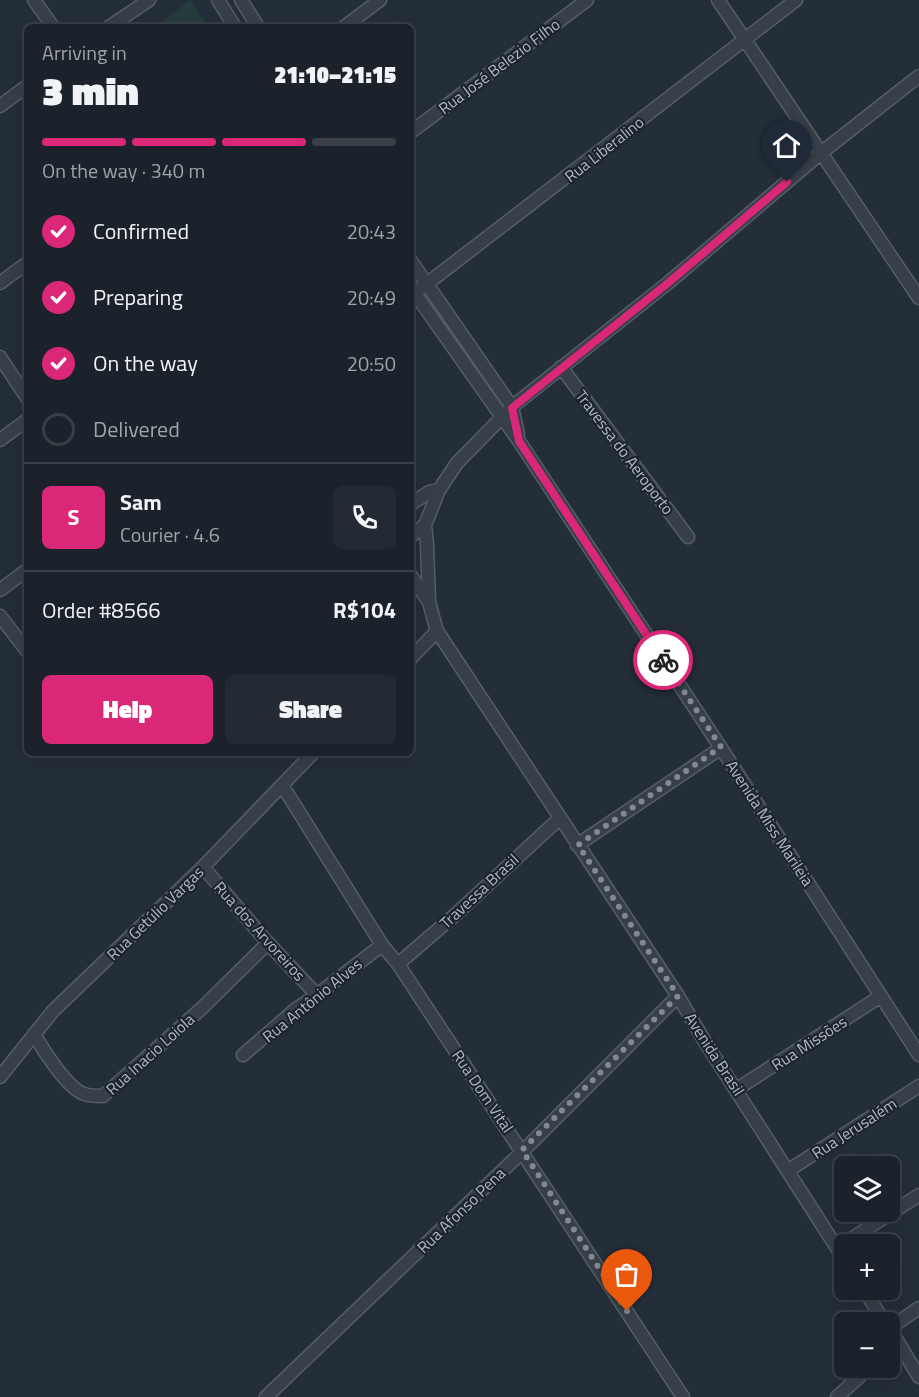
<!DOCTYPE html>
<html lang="en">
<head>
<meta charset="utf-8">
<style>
  :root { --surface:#1b222b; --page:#242a33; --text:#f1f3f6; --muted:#a0a4a9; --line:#393f47; --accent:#db2777 }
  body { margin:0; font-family:"Titillium Web",sans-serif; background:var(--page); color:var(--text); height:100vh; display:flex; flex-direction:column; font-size:22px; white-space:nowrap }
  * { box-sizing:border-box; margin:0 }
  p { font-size:20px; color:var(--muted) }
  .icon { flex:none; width:33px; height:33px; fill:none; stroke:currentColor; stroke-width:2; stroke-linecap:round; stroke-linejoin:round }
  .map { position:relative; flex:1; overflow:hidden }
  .details { position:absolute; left:24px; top:24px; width:390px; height:732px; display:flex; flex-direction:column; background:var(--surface); border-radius:9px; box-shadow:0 6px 24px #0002,0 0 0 2px var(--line) }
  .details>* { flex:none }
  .fabs { position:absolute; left:834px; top:1156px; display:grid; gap:12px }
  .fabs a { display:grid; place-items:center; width:66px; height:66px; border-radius:9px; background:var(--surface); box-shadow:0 6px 24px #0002,0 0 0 2px var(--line); font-size:30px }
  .pin { position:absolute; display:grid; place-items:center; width:51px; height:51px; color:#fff; margin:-62px -26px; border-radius:50% 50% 50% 0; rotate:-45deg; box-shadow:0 0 6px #0007 }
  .pin .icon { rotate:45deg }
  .courier { position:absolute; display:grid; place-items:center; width:60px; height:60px; margin:-30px; border:4px solid #db2777; border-radius:50%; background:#fff; color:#222; box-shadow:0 2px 8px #0007 }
  .summary em { font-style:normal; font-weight:800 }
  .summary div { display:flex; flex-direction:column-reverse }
  .summary { display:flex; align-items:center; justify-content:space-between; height:102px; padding:0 18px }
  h1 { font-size:39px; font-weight:800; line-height:45px }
  .bar { display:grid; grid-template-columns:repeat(4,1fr); gap:9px 6px; align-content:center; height:72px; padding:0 18px }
  .bar i { height:8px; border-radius:4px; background:var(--line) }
  .bar .selected { background:var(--accent) }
  .bar p { grid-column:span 4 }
  .line { display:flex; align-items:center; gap:15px; padding:0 18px; border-top:2px solid var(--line) }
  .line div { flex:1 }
  .round { display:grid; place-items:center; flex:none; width:63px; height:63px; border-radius:9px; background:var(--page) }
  ol { padding:0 18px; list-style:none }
  li { display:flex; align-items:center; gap:18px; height:66px }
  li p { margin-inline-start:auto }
  li .icon { padding:6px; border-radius:50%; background:var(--accent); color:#fff; stroke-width:4 }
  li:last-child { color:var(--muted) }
  li i { width:33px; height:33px; border:3px solid var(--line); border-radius:50% }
  .cta { display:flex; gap:12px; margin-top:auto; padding:12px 18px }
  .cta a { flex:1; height:69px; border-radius:9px; background:var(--accent); color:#fff; font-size:24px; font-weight:800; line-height:69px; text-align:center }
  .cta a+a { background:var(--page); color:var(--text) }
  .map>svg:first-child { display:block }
</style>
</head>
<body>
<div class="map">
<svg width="919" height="1397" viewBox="0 0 919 1397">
  <rect width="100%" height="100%" fill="#242e39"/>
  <path fill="#263b3b" d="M190,0L209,27H154Z"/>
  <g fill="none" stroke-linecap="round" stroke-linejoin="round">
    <defs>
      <path id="minor" d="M34,0L53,27
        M218,0L235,27
        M241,0L258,27
        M718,0L919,298
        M109,27L149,0
        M344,27L380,0
        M0,106L27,86
        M411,132L587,0
        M411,261L512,407L518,434
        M0,283L27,263
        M411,288L519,441L721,748L919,1055
        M411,296L796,0
        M0,357L27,398
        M561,367L688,537
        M0,440L27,420
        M411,504L429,492L439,490
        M425,525L427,544L429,601
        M411,536L425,525L439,490L457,463L512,407L668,283L821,153L919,76
        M411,576L429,602L437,631L678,996L705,1042L844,1259
        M0,590L27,570
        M0,616L27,651
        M411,658L437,631
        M282,785L382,945L398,964L683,1397
        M577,845L721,748
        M203,867L268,943L317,995
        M398,964L455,915L560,818
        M34,1034C43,1050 67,1088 84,1094C90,1096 97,1096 103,1096L202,1008L268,943
        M243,1055L296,1009L317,995L382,945
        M0,1077L53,1011L203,867L313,753
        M737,1089L881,996
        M789,1170L919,1086
        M837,1248L919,1195
        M864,1290L885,1323
        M890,1328L919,1308
        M890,1329L919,1377
        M266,1397L523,1151L678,996
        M837,1397L869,1368"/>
    </defs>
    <use href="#minor" stroke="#555e67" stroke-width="15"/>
    <use href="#minor" stroke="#37404a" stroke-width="12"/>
  </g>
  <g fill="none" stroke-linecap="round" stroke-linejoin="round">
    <path stroke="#808a94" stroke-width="6" stroke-dasharray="0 10.8" d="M627,1311L522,1150L678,996L578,845L721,747L663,660"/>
    <path stroke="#db2777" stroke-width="8" d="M663,660L519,441L512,408L668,283L787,182"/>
  </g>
  <g text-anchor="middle" stroke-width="4.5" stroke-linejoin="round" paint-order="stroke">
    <g font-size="16" fill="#b2bbc5" stroke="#1c252e">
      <text transform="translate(499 66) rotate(-37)" y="6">Rua José Belezio Filho</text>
      <text transform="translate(604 149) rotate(-38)" y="6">Rua Liberalino</text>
      <text transform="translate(625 452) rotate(53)" y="6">Travessa do Aeroporto</text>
      <text transform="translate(770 823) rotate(57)" y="6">Avenida Miss Marileia</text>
      <text transform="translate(479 891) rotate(-43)" y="6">Travessa Brasil</text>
      <text transform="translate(155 913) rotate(-44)" y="6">Rua Getúlio Vargas</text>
      <text transform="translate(260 931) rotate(48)" y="6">Rua dos Arvoreiros</text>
      <text transform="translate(312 1000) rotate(-39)" y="6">Rua Antônio Alves</text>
      <text transform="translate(809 1043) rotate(-33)" y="6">Rua Missões</text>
      <text transform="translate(150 1054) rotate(-42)" y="6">Rua Inacio Loiola</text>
      <text transform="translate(715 1054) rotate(57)" y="6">Avenida Brasil</text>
      <text transform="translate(483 1091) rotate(56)" y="6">Rua Dom Vital</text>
      <text transform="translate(854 1128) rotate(-33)" y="6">Rua Jerusalém</text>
      <text transform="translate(461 1210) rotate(-44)" y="6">Rua Afonso Pena</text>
    </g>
  </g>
</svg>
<div class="fabs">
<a><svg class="icon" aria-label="layers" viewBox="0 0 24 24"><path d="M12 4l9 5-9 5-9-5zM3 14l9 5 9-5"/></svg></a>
<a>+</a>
<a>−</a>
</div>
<div class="pin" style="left:627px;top:1311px;background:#ea580c"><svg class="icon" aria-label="bag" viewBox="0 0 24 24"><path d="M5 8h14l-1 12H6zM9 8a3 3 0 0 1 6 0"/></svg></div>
<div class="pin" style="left:787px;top:182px;background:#1f2937"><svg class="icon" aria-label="home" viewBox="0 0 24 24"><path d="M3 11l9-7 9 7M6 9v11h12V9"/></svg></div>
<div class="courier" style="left:663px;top:660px"><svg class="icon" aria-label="bike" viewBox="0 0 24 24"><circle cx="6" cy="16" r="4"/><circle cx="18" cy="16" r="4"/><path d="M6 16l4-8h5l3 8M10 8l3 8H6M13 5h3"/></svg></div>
<section class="details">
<div class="summary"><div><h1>3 min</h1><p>Arriving in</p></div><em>21:10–21:15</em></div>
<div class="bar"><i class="selected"></i><i class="selected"></i><i class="selected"></i><i></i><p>On the way · 340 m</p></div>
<ol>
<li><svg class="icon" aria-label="check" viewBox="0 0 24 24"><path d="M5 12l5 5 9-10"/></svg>Confirmed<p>20:43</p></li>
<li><svg class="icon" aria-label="check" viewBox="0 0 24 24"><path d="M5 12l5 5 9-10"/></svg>Preparing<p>20:49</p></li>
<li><svg class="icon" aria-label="check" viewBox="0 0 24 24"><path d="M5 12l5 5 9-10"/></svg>On the way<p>20:50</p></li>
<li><i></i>Delivered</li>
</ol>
<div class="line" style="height:108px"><b class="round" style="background:var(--accent);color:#fff">S</b><div><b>Sam</b><p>Courier · 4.6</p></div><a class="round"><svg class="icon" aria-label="phone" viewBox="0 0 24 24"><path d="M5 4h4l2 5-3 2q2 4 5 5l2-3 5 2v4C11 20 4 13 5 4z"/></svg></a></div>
<div class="line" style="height:78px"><div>Order #8566</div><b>R$104</b></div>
<div class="cta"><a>Help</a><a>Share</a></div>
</section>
</div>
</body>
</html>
